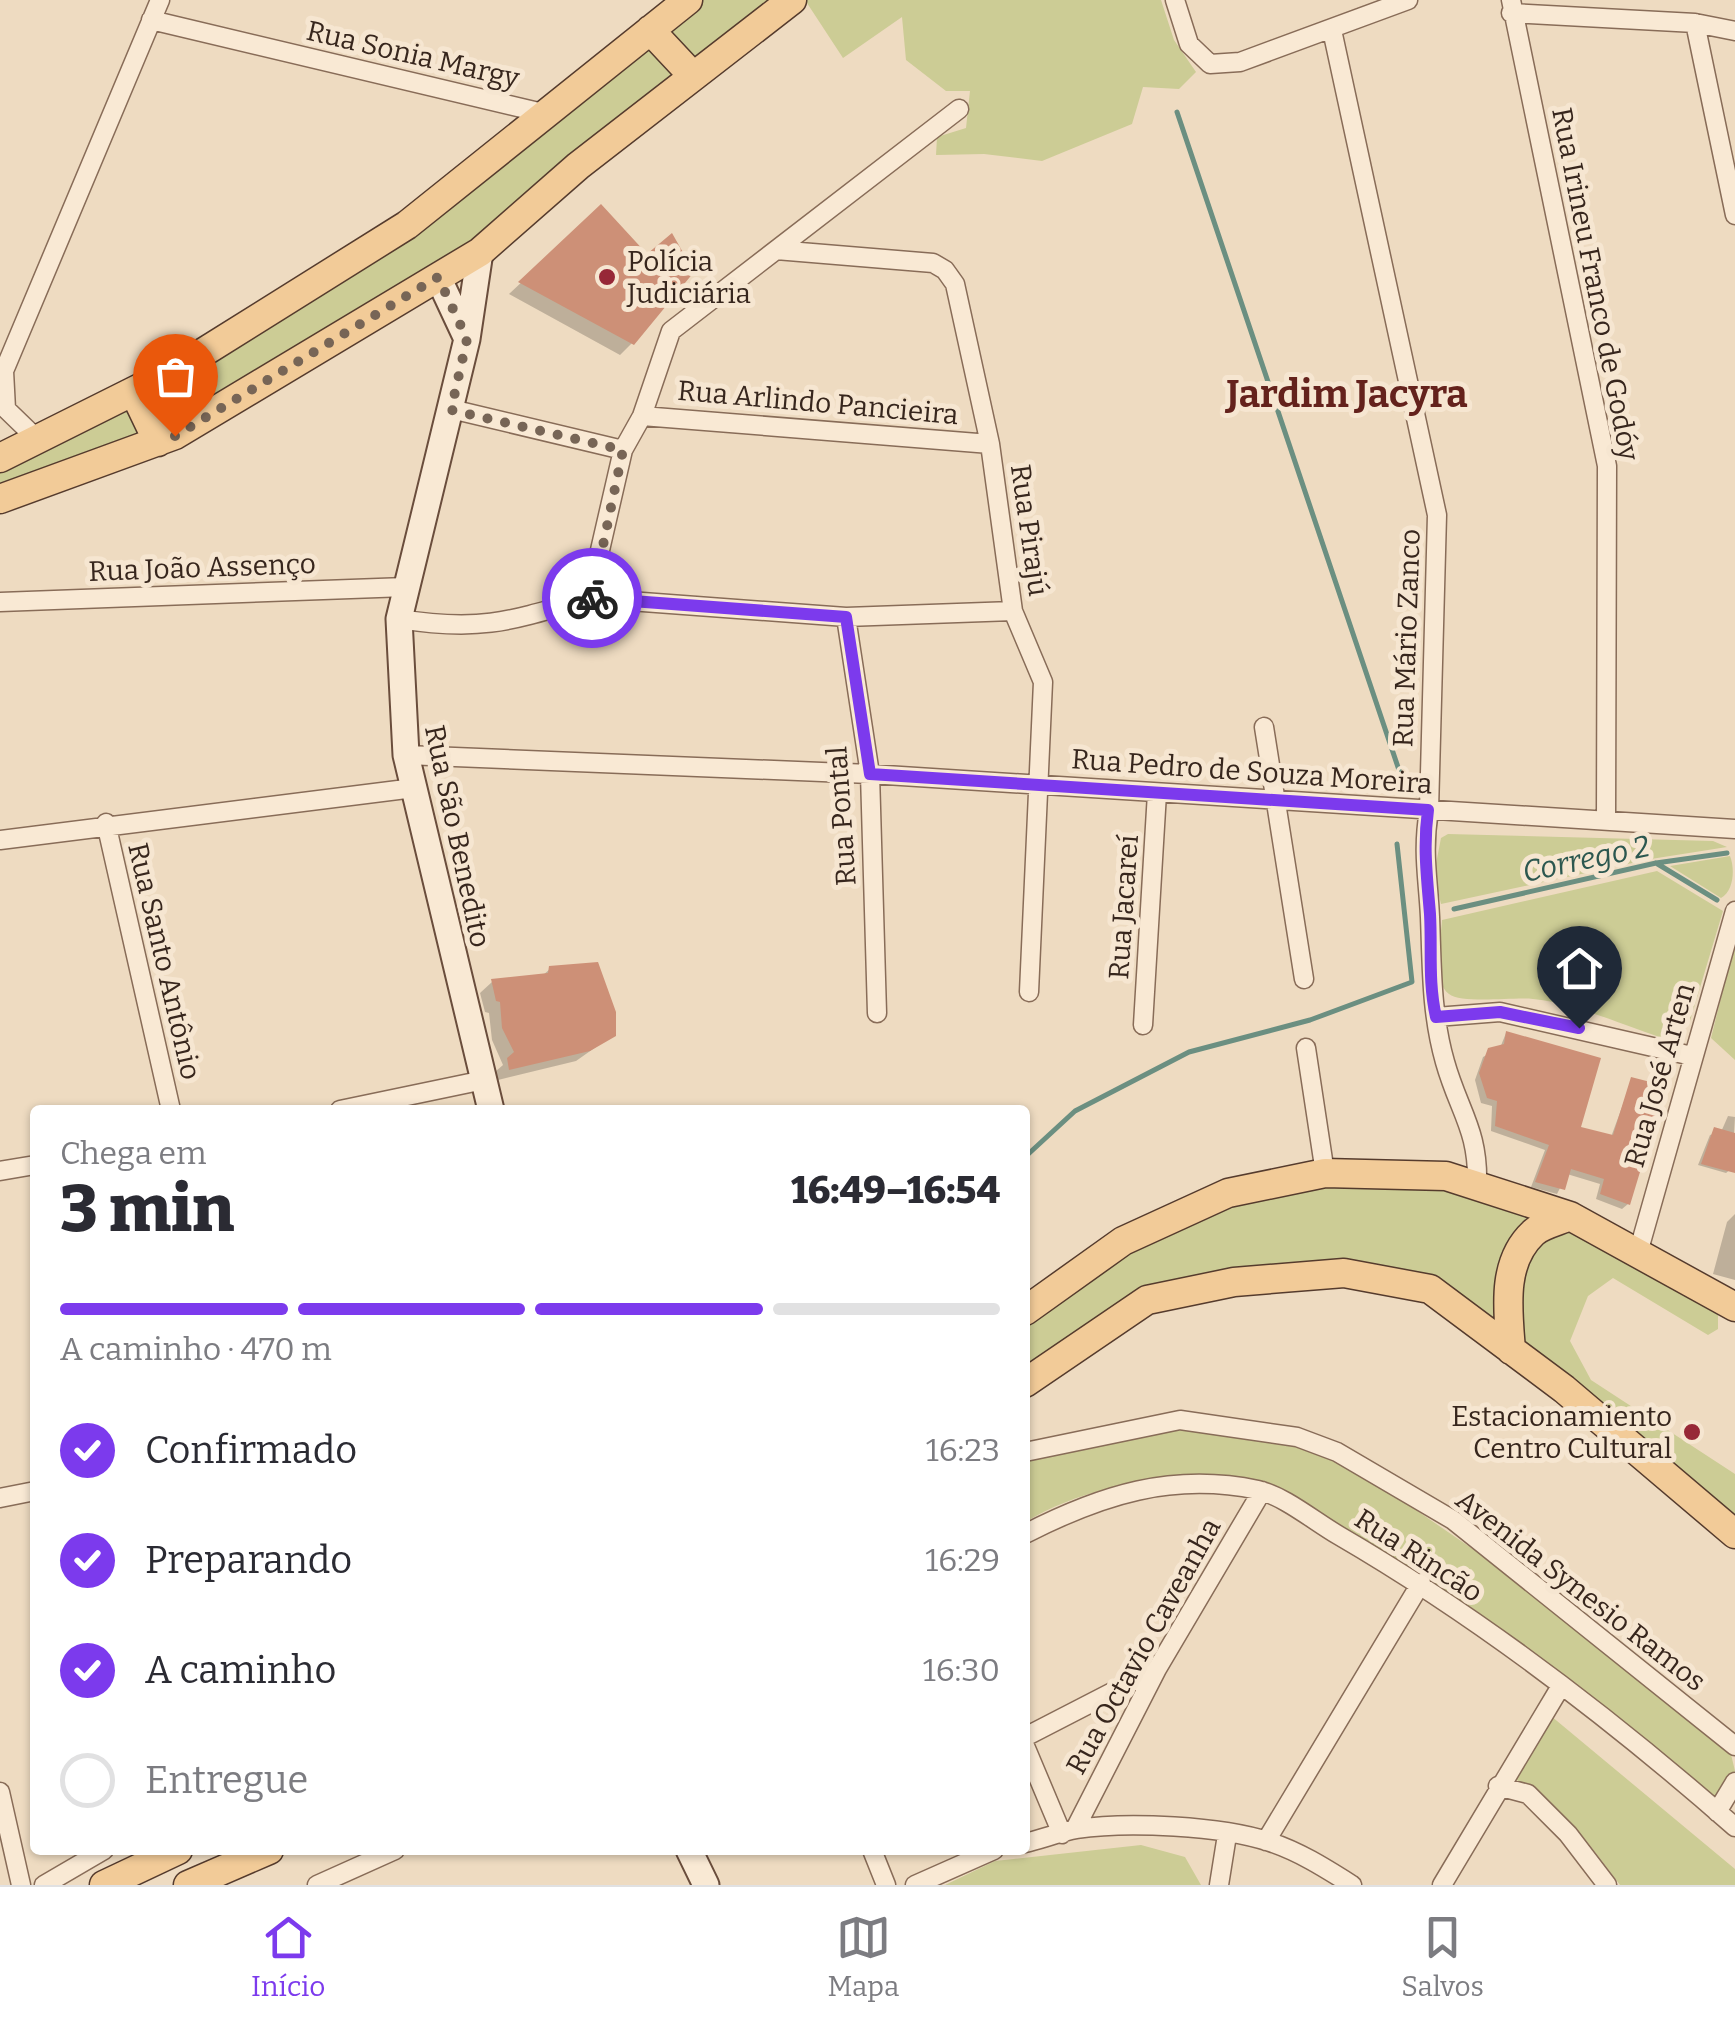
<!DOCTYPE html>
<html lang="pt">
<head>
<meta charset="utf-8">
<style>
  :root { --surface:#fff; --page:#f7f7f7; --text:#2b2b33; --muted:#7c7c81; --line:#e1e1e2; --accent:#7c3aed }
  body { margin:0; font-family:Bitter,serif; background:var(--page); color:var(--text); height:100vh; display:flex; flex-direction:column; font-size:38px; white-space:nowrap }
  * { box-sizing:border-box; margin:0 }
  p { font-size:32px; color:var(--muted) }
  .icon { flex:none; width:55px; height:55px; fill:none; stroke:currentColor; stroke-width:2; stroke-linecap:round; stroke-linejoin:round }
  .map { position:relative; flex:1; overflow:hidden }
  .sheet { position:absolute; left:30px; top:1105px; width:1000px; height:750px; display:flex; flex-direction:column; background:var(--surface); border-radius:10px; box-shadow:0 2px 8px #0004 }
  .sheet>* { flex:none }
  .pin { position:absolute; display:grid; place-items:center; width:85px; height:85px; color:#fff; margin:-102px -42px; border-radius:50% 50% 50% 0; rotate:-45deg; box-shadow:0 0 10px #0007 }
  .pin .icon { rotate:45deg }
  .courier { position:absolute; display:grid; place-items:center; width:100px; height:100px; margin:-50px; border:8px solid #7c3aed; border-radius:50%; background:#fff; color:#222; box-shadow:0 2px 12px #0007 }
  .overview em { font-style:normal; font-weight:800 }
  .overview div { display:flex; flex-direction:column-reverse }
  .overview { display:flex; align-items:center; justify-content:space-between; height:170px; padding:0 30px }
  h1 { font-size:65px; font-weight:800; line-height:75px }
  .bar { display:grid; grid-template-columns:repeat(4,1fr); gap:15px 10px; align-content:center; height:120px; padding:0 30px }
  .bar i { height:12px; border-radius:8px; background:var(--line) }
  .bar .selected { background:var(--accent) }
  .bar p { grid-column:span 4 }
  ol { padding:0 30px; list-style:none }
  li { display:flex; align-items:center; gap:30px; height:110px }
  li p { margin-inline-start:auto }
  li .icon { padding:10px; border-radius:50%; background:var(--accent); color:#fff; stroke-width:4 }
  li:last-child { color:var(--muted) }
  li i { width:55px; height:55px; border:5px solid var(--line); border-radius:50% }
  .tab-bar { display:flex; justify-content:space-around; align-items:center; height:140px; border-top:2px solid var(--line); background:var(--surface); font-size:28px; color:var(--muted) }
  .tab-bar a { display:grid; justify-items:center; gap:5px }
  .tab-bar .selected { color:var(--accent) }
  .map>svg:first-child { display:block }
</style>
</head>
<body>
<div class="map">
<svg width="1735" height="1885" viewBox="0 0 1735 1885">
  <rect width="100%" height="100%" fill="#eedbc1"/>
  <path fill="#cccc95" d="M701,0H778L696,65L660,32Z
    M805,0H1161L1174,40L1196,72L1179,89L1143,87L1132,124L1042,161L984,154L936,155L937,137L966,128L970,91H946L906,60L902,17L843,58Z
    M649,41L681,74L457,254L164,425L142,395Z
    M130,402L147,440L0,487V467Z
    M1448,834L1713,841L1727,847L1651,859L1441,904L1434,874L1441,838Z
    M1730,856C1735,868 1734,891 1721,898L1670,866Z
    M1657,871L1723,911L1690,1021L1679,1036L1666,1039C1627,1027 1573,1002 1533,999C1514,997 1461,1004 1449,994C1431,980 1441,940 1442,920Z
    M1735,941V1060L1711,1038Z
    M1326,1180L1420,1181L1550,1215L1524,1230L1505,1330L1432,1284L1174,1286L1025,1374V1320L1127,1246L1232,1200Z
    M1567,1221L1718,1304V1329L1708,1335L1613,1278L1588,1296L1570,1341L1591,1380L1735,1474V1521L1516,1346L1524,1255Z
    M1171,1429L1229,1431L1284,1442L1352,1466L1512,1576L1729,1746L1735,1771L1725,1789L1709,1800L1272,1487C1183,1476 1106,1475 1025,1522V1459Z
    M1551,1716L1735,1869V1885H1620C1589,1843 1561,1805 1515,1779Z
    M1141,1845L1185,1857L1201,1885H945L995,1861Z"/>
  <path fill="#0003" d="M601,208L632,343L620,355L509,294Z
    M550,969L613,1035L576,1061L498,1080L496,1071L503,1065L492,1040L489,1013L485,1012L480,993L492,982L542,976Z
    M1506,1033L1578,1129L1611,1137L1632,1080L1628,1204L1622,1209L1596,1199L1600,1184L1567,1174L1557,1194L1531,1187L1545,1150L1491,1131L1492,1106L1481,1103L1475,1080L1483,1057L1500,1048Z
    M1728,1116L1735,1117L1732,1168L1726,1173L1698,1165L1710,1135L1721,1132Z
    M1735,1214V1280L1713,1274L1727,1222Z"/>
  <g fill="none" stroke-linecap="round" stroke-linejoin="round">
    <path stroke="#6b8f81" stroke-width="5" d="M1177,112L1402,779
      M1656,863L1717,900
      M1454,909L1656,863L1727,853
      M1025,1157L1075,1111L1189,1052L1310,1020L1412,982L1397,844"/>
  </g>
  <path fill="#cd9077" d="M601,204L647,254L672,233L694,272L634,345L518,282Z
    M598,962L616,1012V1036L590,1051L509,1070L507,1058L514,1052L502,1028L500,1002L496,1001L491,979L548,973L549,966Z
    M1506,1031L1601,1058L1581,1127L1613,1135L1631,1077L1666,1086L1630,1205L1600,1194L1604,1179L1571,1169L1565,1190L1535,1182L1549,1145L1495,1126L1497,1101L1487,1098L1479,1073L1488,1048L1504,1044Z
    M1714,1127L1735,1133V1173L1701,1164Z"/>
  <g fill="none" stroke-linecap="round" stroke-linejoin="round">
    <defs>
      <path id="street" d="M1175,0L1189,44L1210,64L1240,62L1408,0
        M1511,0L1607,466L1606,821
        M1511,13L1695,23L1735,31
        M151,20L547,114
        M1695,23L1735,215
        M1332,30L1437,515L1429,810C1422,853 1428,876 1430,917C1432,967 1431,1013 1445,1062C1459,1112 1479,1130 1477,1186
        M776,250L933,263L945,270L955,284L990,444L1013,611L1043,682L1029,992
        M451,409L623,450
        M642,416L990,444
        M37,439L6,409L4,371L160,0
        M589,598L846,617L1013,611
        M0,602L406,587
        M846,617L870,774L877,1013
        M399,619C482,632 511,621 589,598L623,450L642,416L671,331L959,109
        M1264,727L1304,979
        M406,755L870,774L1735,829
        M106,823L171,1110
        M0,840L414,788
        M1436,1017L1500,1012L1692,1056
        M1143,1025L1157,793
        M1306,1048L1325,1173
        M340,1110L484,1080
        M0,1171L35,1165
        M1638,1253L1735,911
        M1025,1452L1180,1420L1297,1437L1337,1452L1453,1520L1735,1746
        M0,1498L35,1491
        M1025,1534C1101,1495 1172,1472 1258,1490C1284,1496 1314,1521 1338,1535C1479,1617 1612,1719 1735,1827
        M1025,1737L1157,1669
        M1025,1746L1062,1834
        M1498,1786L1528,1794L1568,1834L1607,1885
        M0,1792L21,1885
        M1717,1812L1735,1782
        M1075,1829L1157,1669L1262,1491
        M1266,1841L1421,1583
        M1025,1843C1042,1839 1060,1832 1077,1829C1127,1821 1222,1826 1270,1842C1300,1852 1325,1868 1352,1885
        M872,1850L886,1885
        M44,1885L104,1850
        M317,1885L395,1850
        M915,1885L994,1850
        M1219,1885L1227,1835
        M1442,1885L1561,1686"/>
      <path id="secondary" d="M480,252L467,339L399,619L406,755L491,1110
        M438,277L467,339
        M689,1850L706,1885"/>
      <path id="primary" d="M650,30L693,76
        M134,392L158,442
        M0,458L172,372L407,225L688,0
        M0,499L175,435L480,252L578,166L792,0
        M1025,1311L1123,1241L1228,1193L1325,1173L1446,1176L1570,1216L1735,1307
        M1511,1350C1508,1311 1501,1263 1533,1233C1541,1225 1559,1221 1570,1216
        M1025,1383L1147,1300L1234,1282L1344,1273L1430,1289L1564,1389L1735,1534
        M104,1885L178,1850
        M188,1885L269,1850"/>
    </defs>
    <use href="#street" stroke="#886c58" stroke-width="21"/>
    <use href="#secondary" stroke="#6a4d3c" stroke-width="29"/>
    <use href="#primary" stroke="#553b2d" stroke-width="31"/>
    <use href="#street" stroke="#f9e9d4" stroke-width="18"/>
    <use href="#secondary" stroke="#f9e9d4" stroke-width="25"/>
    <use href="#primary" stroke="#f2cb98" stroke-width="28"/>
  </g>
  <g fill="none" stroke-linecap="round" stroke-linejoin="round">
    <path stroke="#776556" stroke-width="10" stroke-dasharray="0 18" d="M175,436L438,277L467,339L451,410L623,450L592,598"/>
    <path stroke="#7c3aed" stroke-width="12" d="M592,598L846,617L870,774L1428,810C1423,847 1427,877 1430,914C1432,949 1428,982 1436,1017L1500,1012L1579,1028"/>
  </g>
  <g fill="#972837" stroke="#f6e6d1" stroke-width="4">
    <circle cx="607" cy="277" r="10"/>
    <circle cx="1692" cy="1432" r="10"/>
  </g>
  <g text-anchor="middle" stroke-width="10" stroke-linejoin="round" paint-order="stroke">
    <g font-size="28" fill="#37261d" stroke="#f6e6d1">
      <text transform="translate(413 54) rotate(13)" y="10">Rua Sonia Margy</text>
      <text transform="translate(1596 284) rotate(79)" y="10">Rua Irineu Franco de Godóy</text>
      <text transform="translate(818 402) rotate(5)" y="10">Rua Arlindo Pancieira</text>
      <text transform="translate(1030 530) rotate(82)" y="10">Rua Pirajú</text>
      <text transform="translate(202 567) rotate(-2)" y="10">Rua João Assenço</text>
      <text transform="translate(1406 638) rotate(-88)" y="10">Rua Mário Zanco</text>
      <text transform="translate(1252 771) rotate(4)" y="10">Rua Pedro de Souza Moreira</text>
      <text transform="translate(841 816) rotate(-94)" y="10">Rua Pontal</text>
      <text transform="translate(458 836) rotate(78)" y="10">Rua São Benedito</text>
      <text transform="translate(1123 907) rotate(-86)" y="10">Rua Jacareí</text>
      <text transform="translate(165 961) rotate(77)" y="10">Rua Santo Antônio</text>
      <text transform="translate(1659 1075) rotate(-74)" y="10">Rua José Arten</text>
      <text transform="translate(1419 1555) rotate(33)" y="10">Rua Rincão</text>
      <text transform="translate(1581 1590) rotate(38)" y="10">Avenida Synesio Ramos</text>
      <text transform="translate(1143 1646) rotate(-61)" y="10">Rua Octavio Caveanha</text>
    </g>
    <g font-size="28" fill="#37261d" stroke="#f6e6d1" text-anchor="start">
      <text x="627" y="271">Polícia<tspan x="627" dy="32">Judiciária</tspan></text>
      <text x="1672" y="1426" text-anchor="end">Estacionamiento<tspan x="1672" dy="32">Centro Cultural</tspan></text>
    </g>
    <g font-size="30" font-style="italic" fill="#2c574f" stroke="#f6e6d1">
      <text transform="translate(1586 859) rotate(-12)" y="10">Corrego 2</text>
    </g>
    <g font-size="38" font-weight="bold" fill="#64221c" stroke="#f6e6d1">
      <text x="1347" y="407">Jardim Jacyra</text>
    </g>
  </g>
</svg>
<div class="pin" style="left:175px;top:436px;background:#ea580c"><svg class="icon" aria-label="bag" viewBox="0 0 24 24"><path d="M5 8h14l-1 12H6zM9 8a3 3 0 0 1 6 0"/></svg></div>
<div class="pin" style="left:1579px;top:1028px;background:#1f2937"><svg class="icon" aria-label="home" viewBox="0 0 24 24"><path d="M3 11l9-7 9 7M6 9v11h12V9"/></svg></div>
<div class="courier" style="left:592px;top:598px"><svg class="icon" aria-label="bike" viewBox="0 0 24 24"><circle cx="6" cy="16" r="4"/><circle cx="18" cy="16" r="4"/><path d="M6 16l4-8h5l3 8M10 8l3 8H6M13 5h3"/></svg></div>
<section class="sheet">
<div class="overview"><div><h1>3 min</h1><p>Chega em</p></div><em>16:49–16:54</em></div>
<div class="bar"><i class="selected"></i><i class="selected"></i><i class="selected"></i><i></i><p>A caminho · 470 m</p></div>
<ol>
<li><svg class="icon" aria-label="check" viewBox="0 0 24 24"><path d="M5 12l5 5 9-10"/></svg>Confirmado<p>16:23</p></li>
<li><svg class="icon" aria-label="check" viewBox="0 0 24 24"><path d="M5 12l5 5 9-10"/></svg>Preparando<p>16:29</p></li>
<li><svg class="icon" aria-label="check" viewBox="0 0 24 24"><path d="M5 12l5 5 9-10"/></svg>A caminho<p>16:30</p></li>
<li><i></i>Entregue</li>
</ol>
</section>
</div>
<nav class="tab-bar">
<a class="selected"><svg class="icon" aria-label="home" viewBox="0 0 24 24"><path d="M3 11l9-7 9 7M6 9v11h12V9"/></svg>Início</a>
<a><svg class="icon" aria-label="map" viewBox="0 0 24 24"><path d="M3 6l6-2 6 2 6-2v14l-6 2-6-2-6 2zM9 4v14M15 6v14"/></svg>Mapa</a>
<a><svg class="icon" aria-label="saved" viewBox="0 0 24 24"><path d="M7 4h10v16l-5-4-5 4z"/></svg>Salvos</a>
</nav>
</body>
</html>
